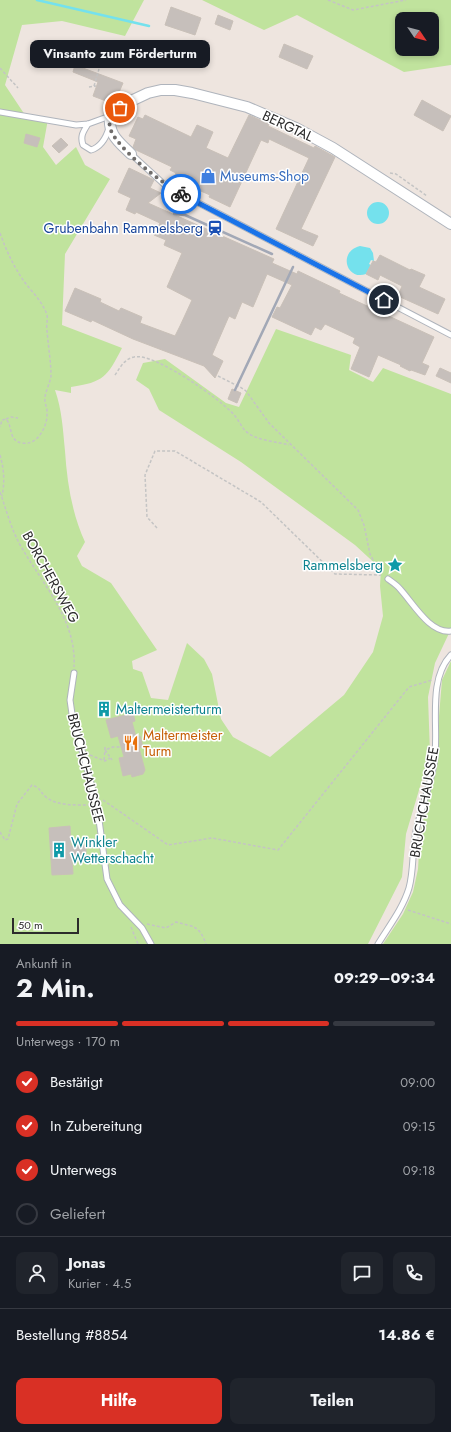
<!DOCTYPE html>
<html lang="de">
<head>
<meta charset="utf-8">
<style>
  :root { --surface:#171b24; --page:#20242c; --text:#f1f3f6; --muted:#9ea1a6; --line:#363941; --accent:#d93025 }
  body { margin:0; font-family:Jost,sans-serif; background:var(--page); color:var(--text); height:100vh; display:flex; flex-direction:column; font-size:15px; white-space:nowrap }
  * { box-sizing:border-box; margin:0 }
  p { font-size:13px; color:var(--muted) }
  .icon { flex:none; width:22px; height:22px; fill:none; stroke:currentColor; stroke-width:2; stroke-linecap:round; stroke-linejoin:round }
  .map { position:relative; height:944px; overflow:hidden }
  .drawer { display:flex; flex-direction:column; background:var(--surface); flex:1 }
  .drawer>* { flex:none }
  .needle { width:26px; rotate:125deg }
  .tools { position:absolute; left:395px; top:12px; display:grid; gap:8px }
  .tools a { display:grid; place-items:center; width:44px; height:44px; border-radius:8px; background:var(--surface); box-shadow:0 2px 6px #0003; font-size:20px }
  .scale { position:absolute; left:12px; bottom:10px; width:67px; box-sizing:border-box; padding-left:4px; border:2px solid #2c2c2c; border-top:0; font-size:11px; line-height:14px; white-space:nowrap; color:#2c2c2c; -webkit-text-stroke:3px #fff; paint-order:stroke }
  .pin { position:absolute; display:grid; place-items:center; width:34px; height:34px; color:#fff; margin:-17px; border:2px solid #fff; border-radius:50%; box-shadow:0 1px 4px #0007 }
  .courier { position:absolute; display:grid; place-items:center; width:40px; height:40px; margin:-20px; border:3px solid #1a73e8; border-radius:50%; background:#fff; color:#222; box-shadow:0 1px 5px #0007 }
  .bubble { position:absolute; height:28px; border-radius:8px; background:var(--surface); box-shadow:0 2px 6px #0003; font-size:13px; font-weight:700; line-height:28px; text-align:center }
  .headline em { font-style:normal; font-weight:700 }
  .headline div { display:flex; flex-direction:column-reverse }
  .headline { display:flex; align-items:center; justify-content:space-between; height:68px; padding:0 16px }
  h1 { font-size:26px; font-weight:700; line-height:30px }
  .bar { display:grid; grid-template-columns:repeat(4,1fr); gap:6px 4px; align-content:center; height:48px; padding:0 16px }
  .bar i { height:5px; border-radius:3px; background:var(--line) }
  .bar .selected { background:var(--accent) }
  .bar p { grid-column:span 4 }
  .line { display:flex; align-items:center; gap:10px; padding:0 16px; border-top:1px solid var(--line) }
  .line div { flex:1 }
  .round { display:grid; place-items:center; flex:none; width:42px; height:42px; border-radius:8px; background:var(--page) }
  ol { padding:0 16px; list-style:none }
  li { display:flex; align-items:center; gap:12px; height:44px }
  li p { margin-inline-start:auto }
  li .icon { padding:4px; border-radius:50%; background:var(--accent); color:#fff; stroke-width:4 }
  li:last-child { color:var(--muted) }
  li i { width:22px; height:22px; border:2px solid var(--line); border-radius:50% }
  .primary-button { display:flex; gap:8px; margin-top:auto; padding:8px 16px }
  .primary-button a { flex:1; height:46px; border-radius:8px; background:var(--accent); color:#fff; font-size:16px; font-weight:700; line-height:46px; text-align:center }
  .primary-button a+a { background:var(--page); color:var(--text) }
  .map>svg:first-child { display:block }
</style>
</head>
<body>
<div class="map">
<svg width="451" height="944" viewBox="0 0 451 944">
  <rect width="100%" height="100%" fill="#eee5df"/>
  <path fill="#c0e39d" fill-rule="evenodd" d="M0,0H144L125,36L62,21L22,25L5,85L25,115L48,119L43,147L56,165L76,147L85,165L110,179L65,254L62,325L122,348C107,377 104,382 71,387V393L55,390C62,410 63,430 65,451C67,482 72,514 85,542L77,556L82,566L111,583L157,650L132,661L133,669L142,672L151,698L168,700L187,643L204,659L212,674L221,719L233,737L270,757L344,695L373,652L383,616L380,586L381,569L355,545L241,462L159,410L149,389L136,380L143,363L165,359L226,403L239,407L276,329L351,355L349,370L373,382L383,368L451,394V629L435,663L428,697L430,753L406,834L402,877L368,944H0Z
    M202,0H451V65L404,72L297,15L264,30ZM402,19H432V49H402Z
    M451,661V944H383L403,914L413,892L418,869L420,835L429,794L437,767L439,748V716L442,680Z"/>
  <path fill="#74e1ed" d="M367 213a11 11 0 1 1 22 0a11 11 0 1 1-22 0Z
    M360,246L370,248L373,253L374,261L371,260L369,264L371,265L366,274C347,281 337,252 360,246Z"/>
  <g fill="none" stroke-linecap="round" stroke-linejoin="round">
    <path stroke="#74e1ed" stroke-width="2.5" d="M37,0L149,26"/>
  </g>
  <path fill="#c6bfbb" stroke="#c9c0b8" d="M171,7L201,18L195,35L165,25Z
    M218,15L233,21L230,30L215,24Z
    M284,44L313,56L307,69L279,57Z
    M70,54L78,57L75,65L67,62Z
    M75,65L123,83L114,104L93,96L98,82L73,72Z
    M422,100L451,116L443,131L414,115Z
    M145,115L191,137L197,125L213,132L206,148L228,158L249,115L269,124L268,126L314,148L315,146L335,157L301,229L318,236L313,246L276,229L309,158L269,139L268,143L261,140L230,207L209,197L210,195L173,179L176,173L170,170L172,167L136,150L133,147L136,139L129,136L138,117L143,119Z
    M26,134L40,138L37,147L24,143Z
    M61,138L68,145L59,153L52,146Z
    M129,168L152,179L154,180L150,188L161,193L148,203L274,259L272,263L297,274L298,271L340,291L339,293L434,337L422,363L429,366L425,375L411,370L410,371L400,366L401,365L378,355L369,377L351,369L360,347L353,343L355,338L325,324L321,330L315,327L311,335L272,317L277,307L280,308L292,285L267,274L253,307L242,302L235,319L229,316L212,355L223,361L215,378L204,366L133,339L92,320L91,322L65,311L75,288L101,299L100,302L119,311L121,308L142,317L140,323L175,336L180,326L192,300L167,287L182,253L164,245L166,240L154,235L160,223L136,212L135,214L126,210L131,198L118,192Z
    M380,255L410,270L411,269L425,275L419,287L445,299L438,314L398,296L402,286L380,275L378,280L366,274L373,261L376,262Z
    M440,368L451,373V383L436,376Z
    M232,389L241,393L237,403L228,399Z
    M101,704H106L109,706V718L99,712V707Z
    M133,713L135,721L132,722L136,737L140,736L143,747L139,748L145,770L143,774L132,777L131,774L123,776L119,758L124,757L118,736L111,738L106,720Z
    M70,826L71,846L86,845V856L72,857L73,874L52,875L49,828Z"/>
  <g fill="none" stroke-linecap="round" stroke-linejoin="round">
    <defs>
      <path id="service" d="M0,112L76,125L88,124L110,116
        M88,124C83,132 80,136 83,145L91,150C101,147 106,138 109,128
        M131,154L166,186L451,335
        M388,579C392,582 397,585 400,589C413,603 430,634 451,631
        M74,673L70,700L72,714L97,805L107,879L120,905L142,928L151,944
        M378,944C389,926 403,908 409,888C414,870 412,850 416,831C421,809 430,786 434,764C440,731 426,681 451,655"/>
      <path id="minor" d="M131,154C118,141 108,135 110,115L131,101L148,93L161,90H175L192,93L247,107L296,128L333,148L451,224"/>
    </defs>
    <use href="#service" stroke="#afb4bc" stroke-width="7"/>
    <use href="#minor" stroke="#afb4bc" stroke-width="12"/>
    <path stroke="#c4c4c4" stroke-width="1.5" stroke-dasharray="3 2" stroke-linecap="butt" d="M328,0L353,10L406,0
      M0,68L18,88
      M94,86L99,69
      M89,87L96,86
      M390,173L396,174L427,196
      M0,233C6,250 13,265 23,280C31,291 43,302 47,315C48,320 46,325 47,330C48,345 51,361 51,376C50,383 46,390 45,397C44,403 48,409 47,415C47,427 37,446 22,443C8,441 13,426 6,419L2,420L0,427
      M115,375C120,368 124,359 134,357C154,352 222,400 235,416C240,422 242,429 248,433C256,440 278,442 289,445
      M218,376L240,387L246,391L269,423L358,510L364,525L370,554L381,575
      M6,419L11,417L18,418
      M0,455C4,469 5,482 2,496
      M0,492C6,509 10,525 18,541C40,582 77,618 74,667
      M157,528L147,517L145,475L155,451H175L261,502L335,574L381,575
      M105,747V750L113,747H121
      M105,750L112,760
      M90,755L105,761L110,758
      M104,760L105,750
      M103,800L168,845L212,838L278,850L409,687L432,680
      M0,832L5,840L8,839L17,804L32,785C41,788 39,791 46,797C56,806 76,805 89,805
      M408,910L451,924
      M147,924L166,928L176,922C194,927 199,925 206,944
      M131,927L138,944"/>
    <use href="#service" stroke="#fff" stroke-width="5"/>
    <use href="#minor" stroke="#fff" stroke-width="10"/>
    <path stroke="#a2a8b6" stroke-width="2.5" d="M174,214L185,215L272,254
      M235,390L293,267"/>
  </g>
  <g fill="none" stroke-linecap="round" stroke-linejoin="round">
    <path stroke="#706d6b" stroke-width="4" stroke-dasharray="0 7.2" d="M120,108L110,115C110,119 109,124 110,128C116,148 163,184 181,194"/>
    <path stroke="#1a73e8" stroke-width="5" d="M181,194L384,300"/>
  </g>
  <defs>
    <symbol id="shop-bare" viewBox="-9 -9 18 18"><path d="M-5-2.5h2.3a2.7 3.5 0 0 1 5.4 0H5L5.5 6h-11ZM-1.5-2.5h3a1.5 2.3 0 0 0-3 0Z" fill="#3f7fe0" stroke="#fff" stroke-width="2.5" paint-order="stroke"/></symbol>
    <symbol id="station-bare" viewBox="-9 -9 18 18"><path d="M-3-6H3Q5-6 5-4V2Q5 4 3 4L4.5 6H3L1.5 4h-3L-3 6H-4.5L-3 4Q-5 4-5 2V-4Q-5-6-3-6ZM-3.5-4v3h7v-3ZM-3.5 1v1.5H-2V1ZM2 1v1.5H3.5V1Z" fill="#1a4fb4" stroke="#fff" stroke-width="2.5" paint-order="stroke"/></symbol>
    <symbol id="sight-bare" viewBox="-9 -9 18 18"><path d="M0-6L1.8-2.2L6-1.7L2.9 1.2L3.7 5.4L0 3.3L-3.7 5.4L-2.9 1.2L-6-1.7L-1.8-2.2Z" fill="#0f9aa8" stroke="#fff" stroke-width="2.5" paint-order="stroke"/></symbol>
    <symbol id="building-bare" viewBox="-9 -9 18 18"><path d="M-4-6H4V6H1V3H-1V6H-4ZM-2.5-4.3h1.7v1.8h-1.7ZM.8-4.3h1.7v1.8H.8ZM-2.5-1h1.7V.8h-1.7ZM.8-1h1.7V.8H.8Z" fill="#0f9aa8" stroke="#fff" stroke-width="2.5" paint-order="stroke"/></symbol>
    <symbol id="restaurant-bare" viewBox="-9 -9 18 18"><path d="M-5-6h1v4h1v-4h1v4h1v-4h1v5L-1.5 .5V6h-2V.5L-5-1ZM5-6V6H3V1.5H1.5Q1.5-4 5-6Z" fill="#e8710a" stroke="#fff" stroke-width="2.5" paint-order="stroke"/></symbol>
  </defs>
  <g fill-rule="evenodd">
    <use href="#shop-bare" x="197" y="165" width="22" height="22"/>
    <use href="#station-bare" x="204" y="217" width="22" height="22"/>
    <use href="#sight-bare" x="384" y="554" width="22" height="22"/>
    <use href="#building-bare" x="93" y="698" width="22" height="22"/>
    <use href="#restaurant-bare" x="120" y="732" width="22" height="22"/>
    <use href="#building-bare" x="48" y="839" width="22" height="22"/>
  </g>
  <g text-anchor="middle" stroke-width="3" stroke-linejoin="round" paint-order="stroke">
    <g font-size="14" fill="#2c2c2c" stroke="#fff">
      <text transform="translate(288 126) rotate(25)" y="5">BERGTAL</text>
      <text transform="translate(51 577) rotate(61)" y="5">BORCHERSWEG</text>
      <text transform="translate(86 768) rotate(76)" y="5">BRUCHCHAUSSEE</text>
      <text transform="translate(424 802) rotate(-80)" y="5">BRUCHCHAUSSEE</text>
    </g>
    <g font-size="14" fill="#366cbe" stroke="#fff" text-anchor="start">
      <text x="220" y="181">Museums-Shop</text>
    </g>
    <g font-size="14" fill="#164399" stroke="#fff" text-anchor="end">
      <text x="203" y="233">Grubenbahn Rammelsberg</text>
    </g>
    <g font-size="14" fill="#0d838f" stroke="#fff" text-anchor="start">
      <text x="383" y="570" text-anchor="end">Rammelsberg</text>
      <text x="116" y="714">Maltermeisterturm</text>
      <text x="71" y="847">Winkler<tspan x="71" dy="16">Wetterschacht</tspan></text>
    </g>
    <g font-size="14" fill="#c56008" stroke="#fff" text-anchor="start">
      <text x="143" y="740">Maltermeister<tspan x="143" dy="16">Turm</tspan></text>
    </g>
  </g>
</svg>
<div class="tools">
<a><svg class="needle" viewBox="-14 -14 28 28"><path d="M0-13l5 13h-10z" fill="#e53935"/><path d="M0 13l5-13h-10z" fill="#9ea1a6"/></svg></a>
</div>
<div class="scale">50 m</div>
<div class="pin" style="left:120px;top:108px;background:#ea580c"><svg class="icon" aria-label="bag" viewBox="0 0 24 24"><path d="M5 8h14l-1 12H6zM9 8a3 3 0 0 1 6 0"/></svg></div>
<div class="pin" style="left:384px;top:300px;background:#1f2937"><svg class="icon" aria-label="home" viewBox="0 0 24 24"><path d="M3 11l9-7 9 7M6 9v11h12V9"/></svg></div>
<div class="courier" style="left:181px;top:194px"><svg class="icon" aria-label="bike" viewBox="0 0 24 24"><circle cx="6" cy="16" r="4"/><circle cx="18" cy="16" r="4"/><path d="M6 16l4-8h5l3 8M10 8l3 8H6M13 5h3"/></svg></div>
<div class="bubble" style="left:30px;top:40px;width:180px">Vinsanto zum Förderturm</div>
</div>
<section class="drawer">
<div class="headline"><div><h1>2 Min.</h1><p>Ankunft in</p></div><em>09:29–09:34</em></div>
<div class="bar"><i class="selected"></i><i class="selected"></i><i class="selected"></i><i></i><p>Unterwegs · 170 m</p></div>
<ol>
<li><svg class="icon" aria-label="check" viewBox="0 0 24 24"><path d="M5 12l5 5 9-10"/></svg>Bestätigt<p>09:00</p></li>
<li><svg class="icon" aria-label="check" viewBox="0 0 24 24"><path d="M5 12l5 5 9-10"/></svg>In Zubereitung<p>09:15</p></li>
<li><svg class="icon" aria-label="check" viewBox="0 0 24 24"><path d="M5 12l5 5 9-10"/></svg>Unterwegs<p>09:18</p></li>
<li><i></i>Geliefert</li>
</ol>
<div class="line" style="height:72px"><a class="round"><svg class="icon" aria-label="person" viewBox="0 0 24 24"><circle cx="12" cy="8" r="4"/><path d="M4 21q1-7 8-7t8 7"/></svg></a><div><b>Jonas</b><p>Kurier · 4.5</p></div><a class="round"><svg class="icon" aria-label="chat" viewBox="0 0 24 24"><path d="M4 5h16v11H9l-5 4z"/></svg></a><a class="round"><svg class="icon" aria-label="phone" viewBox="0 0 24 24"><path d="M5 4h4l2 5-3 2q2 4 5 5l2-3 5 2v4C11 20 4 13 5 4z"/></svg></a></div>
<div class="line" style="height:52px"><div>Bestellung #8854</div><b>14.86 €</b></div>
<div class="primary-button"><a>Hilfe</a><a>Teilen</a></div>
</section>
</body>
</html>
